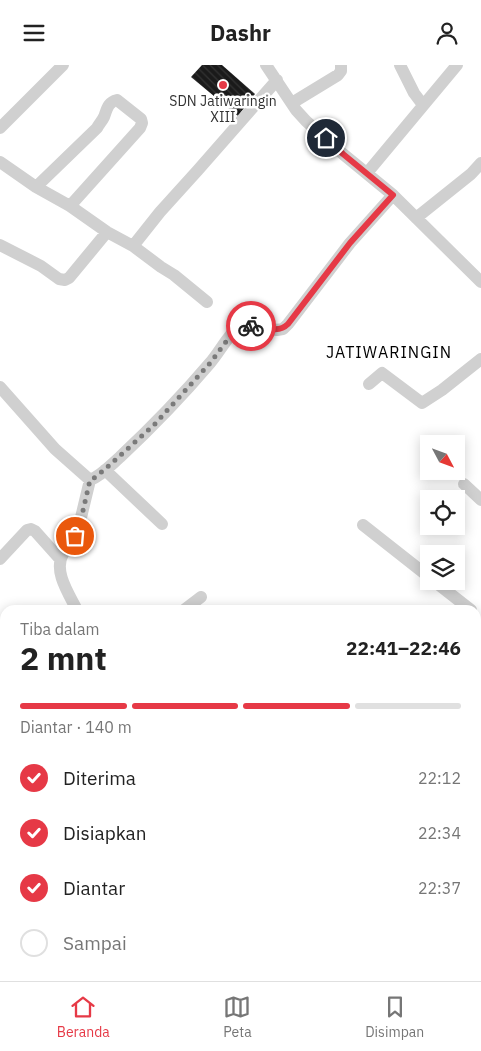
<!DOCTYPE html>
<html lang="id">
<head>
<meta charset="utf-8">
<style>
  :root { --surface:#fff; --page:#f6f6f6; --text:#222; --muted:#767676; --line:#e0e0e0; --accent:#e63946 }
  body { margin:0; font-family:"IBM Plex Sans",sans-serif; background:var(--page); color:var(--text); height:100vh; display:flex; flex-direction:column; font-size:19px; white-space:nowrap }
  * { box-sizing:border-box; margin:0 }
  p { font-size:16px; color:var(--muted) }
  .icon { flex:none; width:28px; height:28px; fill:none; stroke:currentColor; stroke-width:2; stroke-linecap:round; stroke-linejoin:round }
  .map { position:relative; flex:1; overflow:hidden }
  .drawer { position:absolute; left:0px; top:540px; width:481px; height:376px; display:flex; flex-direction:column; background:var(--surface); border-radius:15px 15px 0 0; box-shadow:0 2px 12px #0003 }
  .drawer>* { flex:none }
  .needle { width:32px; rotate:131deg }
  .tools { position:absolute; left:420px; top:370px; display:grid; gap:10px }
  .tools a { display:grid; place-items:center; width:45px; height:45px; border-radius:0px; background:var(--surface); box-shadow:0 2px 12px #0003; font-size:25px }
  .pin { position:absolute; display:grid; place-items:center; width:42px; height:42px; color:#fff; margin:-21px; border:2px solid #fff; border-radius:50%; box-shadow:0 1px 5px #0007 }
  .courier { position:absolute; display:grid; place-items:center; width:50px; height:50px; margin:-25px; border:4px solid #e63946; border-radius:50%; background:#fff; color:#222; box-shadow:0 1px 6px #0007 }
  .summary em { font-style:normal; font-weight:700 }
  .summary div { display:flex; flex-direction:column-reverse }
  .summary { display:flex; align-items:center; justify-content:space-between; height:85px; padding:0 20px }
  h1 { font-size:32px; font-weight:700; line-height:38px }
  .bar { display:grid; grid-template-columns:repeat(4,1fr); gap:8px 5px; align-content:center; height:60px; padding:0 20px }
  .bar i { height:6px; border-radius:4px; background:var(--line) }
  .bar .active { background:var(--accent) }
  .bar p { grid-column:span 4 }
  ol { padding:0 20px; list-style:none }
  li { display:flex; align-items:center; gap:15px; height:55px }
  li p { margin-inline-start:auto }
  li .icon { padding:5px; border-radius:50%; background:var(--accent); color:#fff; stroke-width:4 }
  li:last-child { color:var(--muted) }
  li i { width:28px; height:28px; border:2px solid var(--line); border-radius:50% }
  header { display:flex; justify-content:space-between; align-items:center; height:65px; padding:0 20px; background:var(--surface); font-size:22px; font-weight:700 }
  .dock { display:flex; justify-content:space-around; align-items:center; height:70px; border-top:1px solid var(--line); background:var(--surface); font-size:14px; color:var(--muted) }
  .dock a { display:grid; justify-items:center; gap:2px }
  .dock .active { color:var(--accent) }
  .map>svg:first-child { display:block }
</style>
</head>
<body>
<header><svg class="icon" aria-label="menu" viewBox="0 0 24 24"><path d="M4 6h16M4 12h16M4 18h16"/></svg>Dashr<svg class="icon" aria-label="person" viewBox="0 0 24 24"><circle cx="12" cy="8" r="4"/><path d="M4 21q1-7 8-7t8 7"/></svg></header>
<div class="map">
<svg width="481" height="916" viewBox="0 0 481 916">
  <defs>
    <pattern id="building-back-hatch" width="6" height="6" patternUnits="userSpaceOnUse" patternTransform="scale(1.25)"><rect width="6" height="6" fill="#1a1a1a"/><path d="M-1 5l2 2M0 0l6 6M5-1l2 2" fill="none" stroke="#333"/></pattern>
  </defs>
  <rect width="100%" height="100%" fill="#fff"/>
  <path fill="url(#building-back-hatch)" d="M202,0H222L255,29L238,51L191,12Z"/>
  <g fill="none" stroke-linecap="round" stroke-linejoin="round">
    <path stroke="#d0d0d0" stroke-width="6" d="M423,911L425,916"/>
    <path stroke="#d0d0d0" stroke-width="12" d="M266,0L296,45L306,56L343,89L393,130L481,217
      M400,0L414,28L423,40
      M292,38L338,10L341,6V0
      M0,63L63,0
      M0,97L36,122L70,141L107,167L133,181L161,202L174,210L207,237
      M367,108L457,0
      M36,122L97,63C99,59 102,56 104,52C107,44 108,37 117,35L141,54L142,58L140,63L70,141
      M416,153L471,109L481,98
      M0,180L41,201L59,214L65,215L69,213L107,167
      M133,181L160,147L198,105L277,15
      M369,319L382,308L422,338L442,325L481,294
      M0,322L55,384L90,415
      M105,405L162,459
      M90,415C101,411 111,400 120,392C152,362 182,331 210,298C220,286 227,272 238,262L254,261L277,265L283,264L288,259L350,178L393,130
      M464,419L481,435
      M363,460L429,512
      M0,494L27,465L31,464L35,466L60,494
      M434,516L471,545
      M77,545C69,529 53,506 63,489C67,480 74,474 78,465L90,415
      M184,545L201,532
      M0,653L5,649
      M476,702H481
      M476,804L481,800
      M382,911L385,916
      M92,916L101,911
      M300,916L307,911"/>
  </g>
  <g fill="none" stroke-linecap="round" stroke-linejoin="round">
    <path stroke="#7a7a7a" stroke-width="5" stroke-dasharray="0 9" d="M75,471L82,450L90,415L94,413L104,405L154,360L211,297L234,266L238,262L251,261"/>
    <path stroke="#e63946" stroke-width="6" d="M251,261C263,262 278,269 288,259L350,178L393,130L343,89L326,73"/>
  </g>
  <circle fill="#e63946" stroke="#fff" stroke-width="2" cx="223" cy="20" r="5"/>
  <g text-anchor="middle" stroke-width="5" stroke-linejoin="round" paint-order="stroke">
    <g font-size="14" fill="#333" stroke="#fff">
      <text x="223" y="41">SDN Jatiwaringin<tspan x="223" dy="16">XIII</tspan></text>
    </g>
    <g font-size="16" letter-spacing="1" fill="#000" stroke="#fff">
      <text x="389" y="293">JATIWARINGIN</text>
    </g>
  </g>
</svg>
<div class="tools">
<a><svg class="needle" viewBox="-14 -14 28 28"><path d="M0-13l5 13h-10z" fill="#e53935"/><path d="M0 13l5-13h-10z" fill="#767676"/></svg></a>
<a><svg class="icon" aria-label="locate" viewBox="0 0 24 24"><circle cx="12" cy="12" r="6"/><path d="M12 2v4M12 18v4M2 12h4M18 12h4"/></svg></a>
<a><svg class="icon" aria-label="layers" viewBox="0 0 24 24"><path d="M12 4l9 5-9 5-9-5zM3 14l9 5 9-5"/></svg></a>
</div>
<div class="pin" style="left:75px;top:471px;background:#ea580c"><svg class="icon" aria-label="bag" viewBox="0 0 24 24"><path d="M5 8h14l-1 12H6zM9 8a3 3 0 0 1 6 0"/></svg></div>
<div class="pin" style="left:326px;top:73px;background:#1f2937"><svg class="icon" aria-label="home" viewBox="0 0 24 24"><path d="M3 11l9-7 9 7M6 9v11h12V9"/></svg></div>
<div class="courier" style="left:251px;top:261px"><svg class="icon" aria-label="bike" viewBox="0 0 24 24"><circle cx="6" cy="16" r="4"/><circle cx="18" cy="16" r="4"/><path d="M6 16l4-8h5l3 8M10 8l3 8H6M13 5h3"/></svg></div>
<section class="drawer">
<div class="summary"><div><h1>2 mnt</h1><p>Tiba dalam</p></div><em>22:41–22:46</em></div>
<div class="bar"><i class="active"></i><i class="active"></i><i class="active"></i><i></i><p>Diantar · 140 m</p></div>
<ol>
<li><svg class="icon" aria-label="check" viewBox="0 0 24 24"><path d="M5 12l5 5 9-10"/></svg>Diterima<p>22:12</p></li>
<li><svg class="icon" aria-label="check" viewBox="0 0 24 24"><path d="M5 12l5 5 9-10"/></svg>Disiapkan<p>22:34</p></li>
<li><svg class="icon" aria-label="check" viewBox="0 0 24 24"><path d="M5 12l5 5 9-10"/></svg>Diantar<p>22:37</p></li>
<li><i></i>Sampai</li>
</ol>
</section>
</div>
<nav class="dock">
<a class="active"><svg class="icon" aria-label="home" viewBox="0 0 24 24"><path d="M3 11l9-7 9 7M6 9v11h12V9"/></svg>Beranda</a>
<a><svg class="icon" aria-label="map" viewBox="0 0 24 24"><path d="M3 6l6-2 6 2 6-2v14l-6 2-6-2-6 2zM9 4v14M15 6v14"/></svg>Peta</a>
<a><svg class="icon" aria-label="saved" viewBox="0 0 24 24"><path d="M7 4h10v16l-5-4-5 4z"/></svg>Disimpan</a>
</nav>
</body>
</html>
